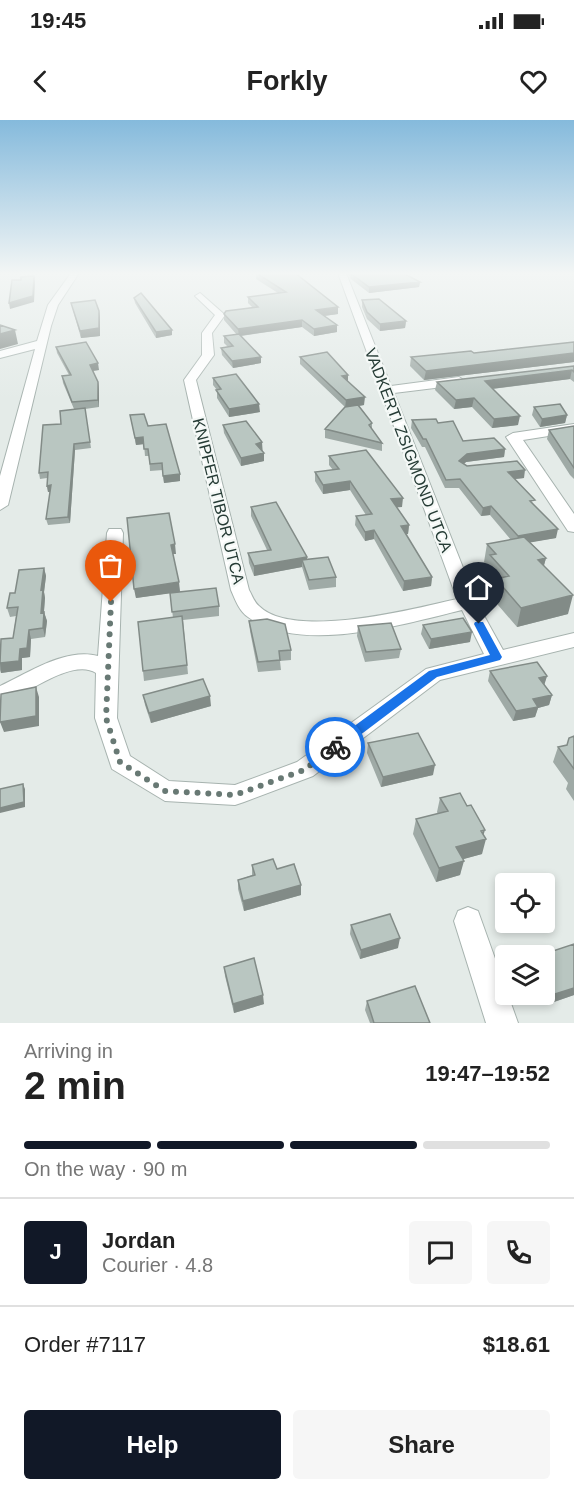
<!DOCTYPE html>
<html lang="en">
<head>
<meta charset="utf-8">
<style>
  :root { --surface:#fff; --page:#f6f6f6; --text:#222; --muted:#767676; --line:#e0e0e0; --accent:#111827 }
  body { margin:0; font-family:Helvetica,sans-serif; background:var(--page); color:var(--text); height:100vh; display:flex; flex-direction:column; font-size:22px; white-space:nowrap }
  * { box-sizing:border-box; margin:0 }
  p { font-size:20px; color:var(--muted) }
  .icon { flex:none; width:33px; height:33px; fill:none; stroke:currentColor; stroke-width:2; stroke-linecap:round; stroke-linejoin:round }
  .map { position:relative; height:903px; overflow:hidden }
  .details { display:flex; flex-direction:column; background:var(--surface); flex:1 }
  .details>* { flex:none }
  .fabs { position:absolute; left:495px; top:753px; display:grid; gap:12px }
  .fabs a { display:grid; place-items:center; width:60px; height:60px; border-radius:6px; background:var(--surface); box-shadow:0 3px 9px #0003; font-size:30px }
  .pin { position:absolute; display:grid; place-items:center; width:51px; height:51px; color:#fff; margin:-62px -26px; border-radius:50% 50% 50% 0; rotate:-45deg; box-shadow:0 0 6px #0007 }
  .pin .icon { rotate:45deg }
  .courier { position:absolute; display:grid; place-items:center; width:60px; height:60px; margin:-30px; border:4px solid #1a73e8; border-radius:50%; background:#fff; color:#222; box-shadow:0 2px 8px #0007 }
  .head em { font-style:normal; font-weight:700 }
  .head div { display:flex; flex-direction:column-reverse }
  .head { display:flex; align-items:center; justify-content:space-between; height:102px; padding:0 24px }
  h1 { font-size:39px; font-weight:700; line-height:45px }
  .bar { display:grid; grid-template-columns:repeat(4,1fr); gap:9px 6px; align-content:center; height:72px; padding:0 24px }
  .bar i { height:8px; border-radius:4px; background:var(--line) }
  .bar .active { background:var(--accent) }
  .bar p { grid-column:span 4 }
  .line { display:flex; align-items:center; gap:15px; padding:0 24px; border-top:2px solid var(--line) }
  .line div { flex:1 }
  .round { display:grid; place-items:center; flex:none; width:63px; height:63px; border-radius:6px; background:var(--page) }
  .button { display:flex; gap:12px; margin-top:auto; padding:12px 24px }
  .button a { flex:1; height:69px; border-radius:6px; background:var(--accent); color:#fff; font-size:24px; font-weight:700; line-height:69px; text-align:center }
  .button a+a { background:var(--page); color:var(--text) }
  .status { display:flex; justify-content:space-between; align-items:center; height:42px; padding:0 30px; background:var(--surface); direction:ltr }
  .status svg { height:16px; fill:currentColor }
  header { display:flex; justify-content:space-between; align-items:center; height:78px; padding:0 24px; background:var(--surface); font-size:27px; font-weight:700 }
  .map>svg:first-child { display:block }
</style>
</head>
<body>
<div class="status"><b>19:45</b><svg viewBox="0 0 49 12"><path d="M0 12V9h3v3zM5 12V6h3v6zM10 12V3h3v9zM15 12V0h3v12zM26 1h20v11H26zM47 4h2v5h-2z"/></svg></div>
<header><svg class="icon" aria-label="back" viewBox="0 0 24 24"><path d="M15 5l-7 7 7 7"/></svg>Forkly<svg class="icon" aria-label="heart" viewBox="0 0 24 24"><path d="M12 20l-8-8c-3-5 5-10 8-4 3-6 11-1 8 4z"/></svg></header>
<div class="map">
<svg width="574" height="903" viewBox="0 0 574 903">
  <rect width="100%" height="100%" fill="#e4ebe8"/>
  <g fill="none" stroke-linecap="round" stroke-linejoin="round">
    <defs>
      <path id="minor" d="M71,153H79L58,185L51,206L8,385L0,390V356L35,229L0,238V231L37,221L48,185Z
        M338,153H346L391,266L459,257L465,261L459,265L394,273L477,483L503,530L574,513V527L440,560L313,656L244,682L235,685L165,681L112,649L95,598L96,553C72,537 25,576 0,584V566C28,553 66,527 98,536L107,413L109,409H121L123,413L117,598L130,636L169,661L235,665L297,642L426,549L484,534L462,490C404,504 301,535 248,497C239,491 235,479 231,470L184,260L202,235V213L215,195L195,176L200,173L225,195L212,213L214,235L196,260L249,470C252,475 254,482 259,486C293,520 414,489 457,479Z
        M574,304V312L523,320L574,394V412L568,411L506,317L513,313Z
        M468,787L478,791L518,903H486L454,801L458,791Z"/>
    </defs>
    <use href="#minor" stroke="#a7b3af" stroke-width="2"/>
    <use href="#minor" fill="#fff" fill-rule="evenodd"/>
  </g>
  <path fill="#9faaa6" d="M256,153L338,194L324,196L337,205V212L314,216L302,207L241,216L261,243L233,248L222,235L221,228L228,227L224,223V216L237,215L224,200V194L252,187L248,183V177L278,173L256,159Z
    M348,153H403L420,162L419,167L369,173L351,159Z
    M134,178L172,210V215L156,218L135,183Z
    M362,180L406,201L405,208L380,211L367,199L362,187Z
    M71,183L99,191L100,198V216L81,218Z
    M574,222V242L424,260L410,246L411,237L474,233Z
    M56,227L99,250L93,251L98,262L99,269V287L85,289L91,328L75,330L70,403L48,405L46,399L50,372H48L47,366V358L40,359L39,353L61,304L74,289L63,263L62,256L69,255L57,233Z
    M300,237L348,261L364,285L359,286L372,303V309L382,323V331L325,318V309L345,287L300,244Z
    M574,246V262L570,259L492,269L518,305L492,308L472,287L454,289L435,270L437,262Z
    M213,258L260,292L229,297L217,278V270L213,265Z
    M534,287L567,295L565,303L540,307L532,295Z
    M130,295L148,306L180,361L164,363L163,350L150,351L149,336H145L144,324L136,325Z
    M412,300L438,303L463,321L505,329L504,337L466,342L464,344L467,346L524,358L515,359L534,385L556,418L530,422L546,438L544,445L568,494L517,507L492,478L495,464L486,453L487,447L484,442L487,424L511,420L490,395L481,396L459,368H445L425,327H422L411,308Z
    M223,305L262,322L264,341L241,346L224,313Z
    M574,306V359L570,355L547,319L549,310Z
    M329,336L402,387H397L409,405L408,414H406L432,457L431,466L403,471L374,419L365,421L355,405L356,396L366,395L350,370L323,374L315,361V352L333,350L329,345Z
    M251,387L307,440L336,457V467L309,470L302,447L254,456L249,443L248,433L267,430L251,396Z
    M127,398L176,434H173L180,472L219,486V496L183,500L188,554L144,561L143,551L173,498L170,473L136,478Z
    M44,448L46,456L44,472L45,478L44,492L47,501L45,517L31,519L30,537L22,538V550L1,553L0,550V527L13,518L16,496L10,497L7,488L15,473Z
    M249,501L291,530V540L280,541L281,550L258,552L250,511Z
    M423,505L470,522L429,529L421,514Z
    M358,506L401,529L399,538L365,542L357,516Z
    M490,551L547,556L544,564L552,575L549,585L538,588L535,597L513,601L488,561Z
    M143,575L211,586L151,603L145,585Z
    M574,616V681L566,669L568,663L553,642L558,627L567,625Z
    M368,623L433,655L381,667L367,633Z
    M440,678L483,714L482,734L463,739L460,755L436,762L413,714L416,699L438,694L437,692Z
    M252,745L277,749L301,775L244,791L238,769V760L252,755Z
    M351,805L398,828L360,839L350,814Z
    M544,836L574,875L551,883L544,871Z
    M224,847L264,884L234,893L225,856Z
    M367,881L430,903H370L365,890Z"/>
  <path fill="#828b87" d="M34,156L35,162L34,182L10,189L9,183Z
    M420,162L419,167L369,173V167Z
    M338,187V194L316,197V190Z
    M99,191L100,198V216L81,218L80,211Z
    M302,200V207L239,216L238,209Z
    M406,201L405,208L380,211V204Z
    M337,205V212L314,216V209Z
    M15,210L18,224L0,229V214Z
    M172,210V215L156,218V212Z
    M574,233V242L424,260L426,251Z
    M261,237V243L233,248L232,241Z
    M98,243L99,250L91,251L90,245Z
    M572,250L570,259L483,270L485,261Z
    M348,255V263L342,256Z
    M98,262L99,269V287L98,280Z
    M365,277L364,285L345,288L346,280Z
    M474,278L472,287L454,289L456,280Z
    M259,284L260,292L229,297V289Z
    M567,295L565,303L540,307L542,299Z
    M520,296L518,305L492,308L494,299Z
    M143,317L144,324L136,325L135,318Z
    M262,322V331L256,324Z
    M74,324L75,330L70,403L68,397Z
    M505,329L504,337L466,342L458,349L459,341L467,334Z
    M264,333V341L241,346V338Z
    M525,350L524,358L506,360L508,352Z
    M180,354V361L164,363L163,356Z
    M350,361V370L323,374V365Z
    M51,365L52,372H48L47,366Z
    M403,378L402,387L390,388L391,379Z
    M491,386L490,395L481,396L483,388Z
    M409,405L408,414L400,415L401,406Z
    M558,409L556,418L516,425L518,416Z
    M374,410V419L365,421V412Z
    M175,424L176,434H172L171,425Z
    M307,437V446L302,440V447L254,456V446Z
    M546,438L541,456L538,440Z
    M44,448L46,456L44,472L45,478L43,502L41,493V470Z
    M432,457L431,466L403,471L404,461Z
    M179,462L180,472L136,478L134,469Z
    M573,475L568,494L517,507L521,488Z
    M44,492L47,501L45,517L43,508Z
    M29,510L31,519L30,537L22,538V550L1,553L0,543L20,529Z
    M472,512L470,522L429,529L431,519Z
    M547,556L544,566L539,558Z
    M36,567L39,577V606L4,612L0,602Z
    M552,575L549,585L538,588L535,597L513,601L516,591L533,579Z
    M210,576L211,586L151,603L149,593Z
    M435,645L433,655L381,667L383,657Z
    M23,664L25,669V687L0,693V688Z
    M485,710L482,720L486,719L482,734L453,742L456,727Z
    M464,741L460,755L436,762L439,748Z
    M301,765V775L244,791L243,781Z
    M400,818L398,828L360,839L361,830Z
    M574,868V875L551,883L555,874Z
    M263,875L264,884L234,893L233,884Z"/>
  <path fill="#b9c6c1" stroke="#828b87" stroke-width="1.5" d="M256,153H295L338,187L316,190L337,205L314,209L302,200L238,209L224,194L226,191L258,187L248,177L286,172Z
    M350,153H403L420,162L369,167Z
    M34,156L33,176L9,183L12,160H21V157Z
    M141,173L172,210L156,212L134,178Z
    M379,179L406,201L380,204L367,192L362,180Z
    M95,180L99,191V208L80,211L71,183Z
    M0,205L15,210L0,214Z
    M239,214L261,237L232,241L221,228L233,226L224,216Z
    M86,222L98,243L90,245L98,262V280L72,282L62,256L71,255L56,227Z
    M574,222V233L426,251L411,237L471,231L474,233Z
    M327,232L348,255L342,256L365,277L346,280L300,237Z
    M574,246V252L572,250L485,261L520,296L494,299L474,278L456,280L437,262Z
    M236,254L259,284L229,289L216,270L221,269L213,258Z
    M560,284L567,295L542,299L534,287Z
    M358,285L372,303L369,305L382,323L325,309L345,287Z
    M85,288L90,322L74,324L68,397L46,399L51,365L47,366L48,352L39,353L43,305L61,304L60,291Z
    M144,294L148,306L166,304L180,354L163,356L162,343L150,344L148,329H144L143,317L135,318L130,295Z
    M436,299L438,303L453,301L463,321L494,318L505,329L467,334L459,341L467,346L517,341L525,350L508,352L535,380L530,381L558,409L518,416L491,386L483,388L460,359L446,360L426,319H423L412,300Z
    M246,301L262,322L256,324L264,333L241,338L223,305Z
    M574,306V348L549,310Z
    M366,330L403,378L391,379L409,405L401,406L432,457L404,461L374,410L365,412L356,396L372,394L350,361L323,365L315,352L339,349L329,336Z
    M276,382L307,437L254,446L248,433L271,430L251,387Z
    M169,393L175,424L171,425L179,462L134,469L127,398Z
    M524,417L546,438L538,440L573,475L521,488L496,459L509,456L490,435L496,434L487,424Z
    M328,437L336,457L309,460L302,440Z
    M44,448L41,470L43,469L41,493L44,492L43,508L29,510L27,528L20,529L19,541L0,543L1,519L13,518L18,487L7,488L10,473H15L19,450Z
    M216,468L219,486L172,492L170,473Z
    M182,496L187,545L143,551L138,502Z
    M463,498L472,512L431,519L423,505Z
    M267,499L285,504L291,530L279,531L280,540L258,542L249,501Z
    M391,503L401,529L366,532L358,506Z
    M537,542L547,556L539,558L552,575L533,579L538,587L516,591L490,551Z
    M203,559L210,576L149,593L143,575Z
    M36,567V596L0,602L1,574Z
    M418,613L435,645L383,657L368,623Z
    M574,616V649L558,627L567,625L569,618Z
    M23,664L24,682L0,688V669Z
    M460,673L467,686L471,685L485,710L481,711L486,719L456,727L464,741L439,748L416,699L448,691L440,678Z
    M273,739L277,749L294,744L301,765L243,781L238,760L255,755L252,745Z
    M390,794L400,818L361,830L351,805Z
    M574,824V868L555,874L544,854V836H538Z
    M254,838L263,875L233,884L224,847Z
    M415,866L430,903H374L367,881Z"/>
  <linearGradient id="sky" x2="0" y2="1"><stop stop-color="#85badc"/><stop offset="0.55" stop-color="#f3f6f5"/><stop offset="1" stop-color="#f3f6f5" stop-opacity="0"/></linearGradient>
  <rect width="574" height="279" fill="url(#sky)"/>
  <path fill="#1a73e8" d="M475,502H483L502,537L500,540L437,557L339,631H330V624L429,551L490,535L474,504Z"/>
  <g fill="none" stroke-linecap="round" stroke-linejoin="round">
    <path stroke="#687974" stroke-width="6" stroke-dasharray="0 10.8" d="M111,482L106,598L120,642L165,671L235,675L304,650L335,627"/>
  </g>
  <g text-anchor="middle" stroke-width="4.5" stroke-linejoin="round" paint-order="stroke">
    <g font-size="16" fill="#253b35" stroke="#f4f8f6">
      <text transform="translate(409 330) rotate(69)" y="6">VADKERTI ZSIGMOND UTCA</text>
      <text transform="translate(219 381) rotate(76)" y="6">KNIPFER TIBOR UTCA</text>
    </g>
  </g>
</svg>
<div class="fabs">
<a><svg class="icon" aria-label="locate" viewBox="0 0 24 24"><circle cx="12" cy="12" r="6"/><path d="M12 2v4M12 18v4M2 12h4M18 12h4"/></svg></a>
<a><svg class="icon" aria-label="layers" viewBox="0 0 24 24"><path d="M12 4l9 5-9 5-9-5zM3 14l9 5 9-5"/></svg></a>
</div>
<div class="pin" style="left:111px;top:482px;background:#ea580c"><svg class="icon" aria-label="bag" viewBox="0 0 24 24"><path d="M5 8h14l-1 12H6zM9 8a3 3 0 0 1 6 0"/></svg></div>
<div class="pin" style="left:479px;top:504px;background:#1f2937"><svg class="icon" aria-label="home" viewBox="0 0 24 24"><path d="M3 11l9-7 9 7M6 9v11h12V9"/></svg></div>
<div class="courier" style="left:335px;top:627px"><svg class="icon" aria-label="bike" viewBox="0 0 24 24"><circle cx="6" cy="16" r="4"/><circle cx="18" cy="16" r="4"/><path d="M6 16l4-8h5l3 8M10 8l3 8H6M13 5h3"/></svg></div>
</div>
<section class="details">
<div class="head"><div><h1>2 min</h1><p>Arriving in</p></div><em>19:47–19:52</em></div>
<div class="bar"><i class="active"></i><i class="active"></i><i class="active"></i><i></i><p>On the way · 90 m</p></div>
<div class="line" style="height:108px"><b class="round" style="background:var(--accent);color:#fff">J</b><div><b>Jordan</b><p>Courier · 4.8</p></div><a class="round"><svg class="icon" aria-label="chat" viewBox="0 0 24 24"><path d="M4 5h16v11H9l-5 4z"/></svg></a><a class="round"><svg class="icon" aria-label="phone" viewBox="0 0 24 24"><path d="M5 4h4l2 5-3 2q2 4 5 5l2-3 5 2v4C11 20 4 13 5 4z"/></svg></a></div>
<div class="line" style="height:78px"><div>Order #7117</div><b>$18.61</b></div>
<div class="button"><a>Help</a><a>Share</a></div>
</section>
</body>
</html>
